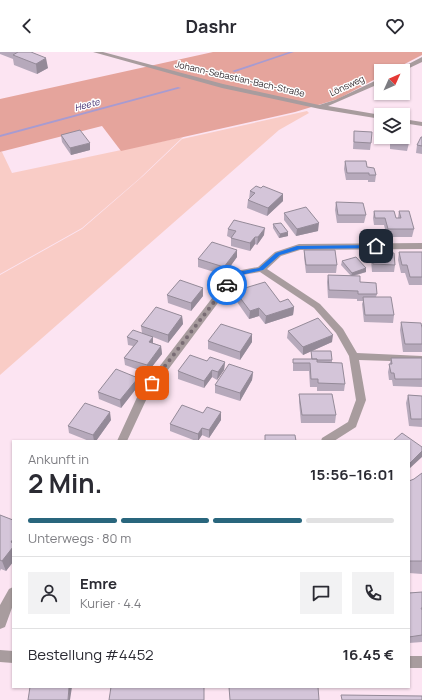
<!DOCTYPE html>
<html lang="de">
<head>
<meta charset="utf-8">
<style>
  :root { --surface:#fff; --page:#f2f2f3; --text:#2b2b33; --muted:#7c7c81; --line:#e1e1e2; --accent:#29667d }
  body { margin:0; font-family:Manrope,sans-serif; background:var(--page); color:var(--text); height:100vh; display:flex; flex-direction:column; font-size:15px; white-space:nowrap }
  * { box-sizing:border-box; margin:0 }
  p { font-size:13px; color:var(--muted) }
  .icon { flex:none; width:22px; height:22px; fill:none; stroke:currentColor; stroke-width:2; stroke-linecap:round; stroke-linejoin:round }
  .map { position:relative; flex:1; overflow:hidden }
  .sheet { position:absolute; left:12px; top:388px; width:398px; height:248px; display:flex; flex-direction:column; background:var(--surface); border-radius:0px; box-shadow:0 1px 3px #0004 }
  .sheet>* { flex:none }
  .needle { width:26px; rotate:45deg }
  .fabs { position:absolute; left:374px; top:12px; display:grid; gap:8px }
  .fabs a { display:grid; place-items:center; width:36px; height:36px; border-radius:0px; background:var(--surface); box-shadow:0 1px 3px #0004; font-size:20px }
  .pin { position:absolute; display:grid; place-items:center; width:34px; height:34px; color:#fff; margin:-17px; border-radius:8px; box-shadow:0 2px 6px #0006 }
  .courier { position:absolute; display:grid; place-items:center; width:40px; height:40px; margin:-20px; border:3px solid #1a73e8; border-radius:50%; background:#fff; color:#222; box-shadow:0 1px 5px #0007 }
  .headline em { font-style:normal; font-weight:700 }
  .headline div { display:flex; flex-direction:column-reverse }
  .headline { display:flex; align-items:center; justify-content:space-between; height:68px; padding:0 16px }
  h1 { font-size:26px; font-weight:700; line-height:30px }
  .bar { display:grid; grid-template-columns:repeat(4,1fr); gap:6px 4px; align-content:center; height:48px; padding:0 16px }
  .bar i { height:5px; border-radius:3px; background:var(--line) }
  .bar .active { background:var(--accent) }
  .bar p { grid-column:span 4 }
  .line { display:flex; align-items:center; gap:10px; padding:0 16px; border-top:1px solid var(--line) }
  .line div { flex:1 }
  .round { display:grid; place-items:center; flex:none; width:42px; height:42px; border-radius:0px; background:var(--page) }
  header { display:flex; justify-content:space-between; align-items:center; height:52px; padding:0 16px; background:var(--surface); font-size:18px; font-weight:700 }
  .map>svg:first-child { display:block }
</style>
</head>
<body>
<header><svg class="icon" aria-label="back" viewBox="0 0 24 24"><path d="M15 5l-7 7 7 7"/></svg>Dashr<svg class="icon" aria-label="heart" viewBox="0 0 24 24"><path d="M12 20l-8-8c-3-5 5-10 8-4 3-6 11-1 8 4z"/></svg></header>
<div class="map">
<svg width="422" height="648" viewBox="0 0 422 648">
  <rect width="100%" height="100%" fill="#fce4f2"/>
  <path fill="#f9ccc6" d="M307,59L309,61L279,78L0,323V223L82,177L143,124L182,87Z
    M183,85L139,127L82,176L0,222V100H2L12,121Z"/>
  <path fill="#e5a49c" d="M213,0H422V3L391,19H381V24L338,47L295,60L121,99L102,74L0,100V47Z"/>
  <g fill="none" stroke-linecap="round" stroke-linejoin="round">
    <path fill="#a79bd1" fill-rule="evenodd" d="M289,0H294L235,20L232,19Z
      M178,35L181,36L0,85V83Z"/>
    <path fill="#a89c9e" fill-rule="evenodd" d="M93,0H103L223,32L319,53L335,48L381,26V31L328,54L381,63V67L320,57L222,36Z
      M422,5V10L403,19H395Z
      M403,67L422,70V74L403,71Z
      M422,191V197L300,198L281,204L267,217L320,252L343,277L357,301L422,304V310L359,308L366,348L357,372L356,375L334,389H321L322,386L348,370L356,348L349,304L336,281L314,256L260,220L242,223L232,232L147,346L127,389H117L139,341L226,228L236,219L258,215L275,200L299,192Z
      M13,535V553L5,575L0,577V553L9,537Z
      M0,598L13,599V611L0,610Z
      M409,604H422V616H409Z"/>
  </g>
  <path fill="#b6a9bb" d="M0,0H31L48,16L37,22L14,13L13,7L0,2Z
    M354,79L371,91L370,98L353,97Z
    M61,83L90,98L71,103L62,90Z
    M390,85H403L409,91L407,99L390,97Z
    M422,85V102L416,101L417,93Z
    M345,109L367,115L376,123L375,130H368V128H346L344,117Z
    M261,136L283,142V149L267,164L247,156L248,148L249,147L250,139Z
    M336,150L366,163L364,171H337L335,158Z
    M374,159L396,166H398L399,159L414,177L412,185H387L384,173H374L373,166Z
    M284,161L318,179L296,184L284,168Z
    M273,172L288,184L279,186L273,176Z
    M228,177L264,183L257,193L255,192L250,199L231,194V186L227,184Z
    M304,198L337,213L336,221H306L304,205Z
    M372,200L395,213L394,220H372L371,208Z
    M399,200H422V233H409L405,221H401L398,208Z
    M237,205L224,223L198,215V207Z
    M342,209L366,216V220L354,224L360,230L377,242L376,245L394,263L393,271L364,270L362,252L363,249H357V247L328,246L327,230L328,223L351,224L341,213Z
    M203,236V244L191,259L168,251L167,243Z
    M235,239L280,250L294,255L293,263L265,272L259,264L249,267L235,247Z
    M182,264L183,272L168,291L153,285V291L161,294L162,302L147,321L125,313L124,306L133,294L128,293L127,285L142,281L141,274Z
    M401,270L422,276V300H403L400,278Z
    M288,279L332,290L312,299L332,308V311L345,332L344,339H317V335H310L309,319H293V307H311V299L303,303L287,286Z
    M252,282V290L240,308L208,297V289Z
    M391,306H422V335L393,334L392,328H389L388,320Z
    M207,309L225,310L224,318L217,328L212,325L204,336L178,327V319Z
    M253,320L252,328L240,349L215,341V333Z
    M138,326L139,333L121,356L99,347L98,340Z
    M299,342L336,363L335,371H301L299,350Z
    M408,343L422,344V375L409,374L406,351Z
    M203,361L221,368L209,386L202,383L198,389H196L170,379V372Z
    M111,368L96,389H89L69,381L68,374Z
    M422,421V522L409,521V429L414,427Z
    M0,463L13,468V510L6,519L1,517L0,519Z
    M422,540V590L409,591V541Z"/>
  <path fill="#948a98" d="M46,6L48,16L37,22L36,12Z
    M90,91V98L71,103L70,96Z
    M283,142V149L267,164L268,156Z
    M319,171L318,179L296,184L297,177Z
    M265,176L264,183L257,193L258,185Z
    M288,180V184L279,186L280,182Z
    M255,185V192L250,199V191Z
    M237,198V205L224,223V215Z
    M366,216V220L351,224L352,221Z
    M203,236V244L191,259V251Z
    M294,255L293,263L265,272L266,264Z
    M259,256V264L249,267L250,259Z
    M182,264L183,272L168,291V283Z
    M252,282V290L240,308V300Z
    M333,283L332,290L303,303V295Z
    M153,285V292L149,290Z
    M161,294L162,302L147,321V313Z
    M225,310L224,318L217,328L218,320Z
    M212,318V325L204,336V329Z
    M253,320L252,328L240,349V341Z
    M138,326L139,333L121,356L120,348Z
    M110,360L111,368L96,389H94L93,383Z
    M221,360V368L209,386V378Z
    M202,376V383L198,389V382Z
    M422,399V405L409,417V412Z
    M13,487V510L6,519L2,509L11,490Z
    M69,635H72L70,648H68Z"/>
  <path fill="#d4c5d9" stroke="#948a98" d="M18,0H31L46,6L36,12L13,3Z
    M80,78L90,91L70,96L61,83Z
    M354,79L372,80L371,91L354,90Z
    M403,81H408L409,91L391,90V85H403Z
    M421,85H422V94L417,93Z
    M345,109H366L367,115L374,116L376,123H369V121H347Z
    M256,134L261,136L263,134L283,142L268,156L248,148L255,141L250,139Z
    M336,150L363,151L366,163H338Z
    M306,155L319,171L297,177L284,161Z
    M374,159H394L396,166H401L399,159H409L414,177H388L385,166H375Z
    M234,168L265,176L258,185H255L250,191L231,186L236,179L228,177Z
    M281,171L288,180L280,182L273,172Z
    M212,190L237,198L224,215L198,207Z
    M304,198H335L337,213H306Z
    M372,200L394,201L395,213L373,212Z
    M399,200H422V225H410L407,213H402Z
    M356,205L366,216L352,221L342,209Z
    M328,223L360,224V230L376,231L377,242H358V239L329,238Z
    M180,228L203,236L191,251L167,243Z
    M265,230L280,250L288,247L294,255L266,264L259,256L250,259L235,239Z
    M363,245H391L394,263H365Z
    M156,255L182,264L168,283L141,274Z
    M318,266L333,283L303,295L288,279Z
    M401,270L421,271L422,276V292H405Z
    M221,272L252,282L240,300L208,289Z
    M133,278L153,285L149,290L161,294L147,313L124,306L138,289L127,285Z
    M311,299H331L332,308H317V307H312Z
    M190,303L207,309L210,305L225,310L218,320L212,318L204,329L178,319Z
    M391,306H422V327H395L394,321H391L389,312H392Z
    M293,307H317V310L342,311L345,332L318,331V327H311L310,311H293Z
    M229,312L253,320L240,341L215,333Z
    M116,317L138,326L120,348L98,340Z
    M299,342H332L336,363H302Z
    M408,343L422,344V367H411Z
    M85,351L110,360L93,383L68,374Z
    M182,353L203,361L207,355L221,360L209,378L202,376L198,382L170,372Z
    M402,381L422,395V399L409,412V389H393Z
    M265,383H295L296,389H265Z
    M422,421V509H409V429L414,427Z
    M0,463L13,468V487L11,490L13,491V495L2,509L0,508Z
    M422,540V556H421L422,558V583L409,585V541Z
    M30,635H69L68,648H28Z
    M111,635H204V648H109Z
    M229,635H318L319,648H230Z
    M341,643L422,644V648H342Z"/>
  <path fill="#1a73e8" d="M376,193H378V196L300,197L280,203L263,218L241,223L229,235L224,233L237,220L259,216L276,201L297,194Z"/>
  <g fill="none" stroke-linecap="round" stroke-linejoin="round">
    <path stroke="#796c74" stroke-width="4" stroke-dasharray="0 7.2" d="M152,331L227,233"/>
  </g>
  <g text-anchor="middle" stroke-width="3" stroke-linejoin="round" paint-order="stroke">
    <g font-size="9" fill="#332b30" stroke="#fff">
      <text transform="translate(240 27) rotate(13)" y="3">Johann-Sebastian-Bach-Straße</text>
      <text transform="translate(347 34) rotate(-25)" y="3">Lönsweg</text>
    </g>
    <g font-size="9" font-style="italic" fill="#442f71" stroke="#fff">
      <text transform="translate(87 53) rotate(-15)" y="3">Heete</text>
    </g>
  </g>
</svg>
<div class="fabs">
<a><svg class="needle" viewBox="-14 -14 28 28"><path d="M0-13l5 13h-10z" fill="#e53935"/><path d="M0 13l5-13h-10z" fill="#7c7c81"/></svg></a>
<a><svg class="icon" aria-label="layers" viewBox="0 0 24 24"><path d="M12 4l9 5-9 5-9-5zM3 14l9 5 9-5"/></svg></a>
</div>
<div class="pin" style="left:152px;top:331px;background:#ea580c"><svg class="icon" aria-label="bag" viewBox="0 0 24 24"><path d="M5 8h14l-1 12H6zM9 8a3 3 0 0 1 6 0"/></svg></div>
<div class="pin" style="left:376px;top:194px;background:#1f2937"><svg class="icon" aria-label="home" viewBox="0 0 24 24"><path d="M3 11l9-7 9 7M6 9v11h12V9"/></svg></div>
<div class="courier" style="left:227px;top:233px"><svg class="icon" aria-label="car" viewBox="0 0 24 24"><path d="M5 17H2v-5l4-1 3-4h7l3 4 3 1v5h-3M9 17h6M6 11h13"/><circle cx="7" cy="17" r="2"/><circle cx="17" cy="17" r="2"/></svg></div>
<section class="sheet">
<div class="headline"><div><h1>2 Min.</h1><p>Ankunft in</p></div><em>15:56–16:01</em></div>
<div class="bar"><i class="active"></i><i class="active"></i><i class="active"></i><i></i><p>Unterwegs · 80 m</p></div>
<div class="line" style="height:72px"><a class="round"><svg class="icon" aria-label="person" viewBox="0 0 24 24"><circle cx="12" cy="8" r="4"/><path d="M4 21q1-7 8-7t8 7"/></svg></a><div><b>Emre</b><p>Kurier · 4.4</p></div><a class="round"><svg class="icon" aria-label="chat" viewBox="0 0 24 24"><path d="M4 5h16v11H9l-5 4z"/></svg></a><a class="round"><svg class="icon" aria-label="phone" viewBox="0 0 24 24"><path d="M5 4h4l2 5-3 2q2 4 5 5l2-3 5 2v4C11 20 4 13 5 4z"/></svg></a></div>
<div class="line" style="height:52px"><div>Bestellung #4452</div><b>16.45 €</b></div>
</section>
</div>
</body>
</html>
